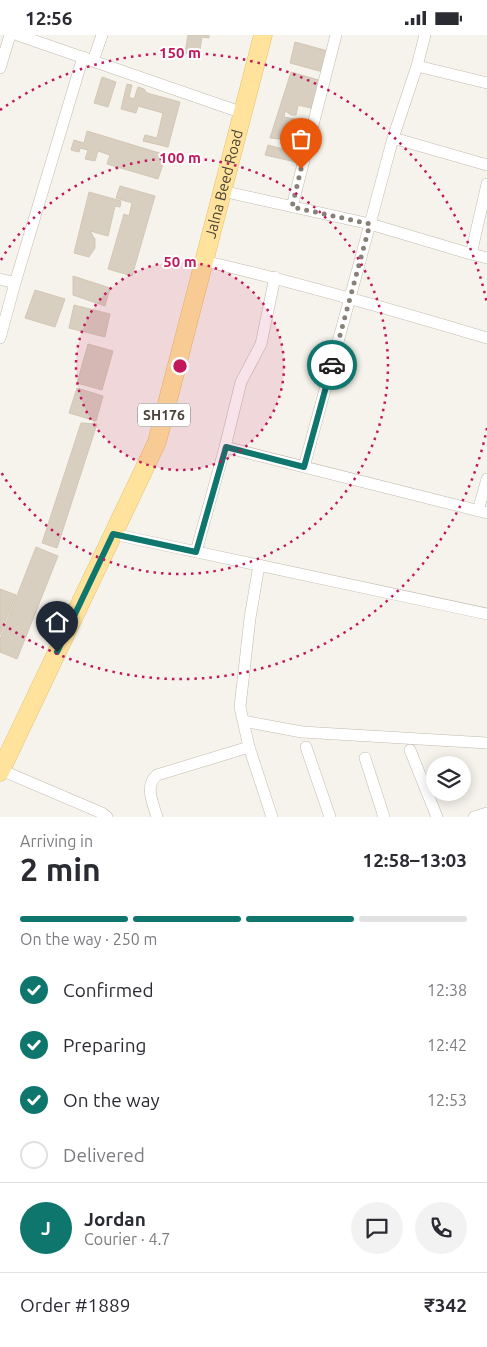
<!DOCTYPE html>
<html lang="en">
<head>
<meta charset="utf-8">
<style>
  :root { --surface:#fff; --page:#f2f2f3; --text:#2b2b33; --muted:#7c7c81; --line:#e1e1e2; --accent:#0f766e }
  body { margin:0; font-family:Ubuntu,sans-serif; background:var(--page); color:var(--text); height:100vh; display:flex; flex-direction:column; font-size:19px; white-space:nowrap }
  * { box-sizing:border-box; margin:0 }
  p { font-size:16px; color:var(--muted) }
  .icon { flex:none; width:28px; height:28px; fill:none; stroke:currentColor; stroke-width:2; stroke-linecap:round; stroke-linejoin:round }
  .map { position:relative; height:782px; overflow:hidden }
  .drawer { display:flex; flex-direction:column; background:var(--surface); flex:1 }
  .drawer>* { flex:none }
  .controls { position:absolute; left:426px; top:721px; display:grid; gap:10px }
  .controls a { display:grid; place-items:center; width:45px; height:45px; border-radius:50%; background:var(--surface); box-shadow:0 2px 12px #0003; font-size:25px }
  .pin { position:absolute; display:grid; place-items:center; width:42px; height:42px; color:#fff; margin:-51px -21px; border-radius:50% 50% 50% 0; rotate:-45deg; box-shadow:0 0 5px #0007 }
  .pin .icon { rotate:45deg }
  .courier { position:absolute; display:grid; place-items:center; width:50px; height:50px; margin:-25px; border:4px solid #0f766e; border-radius:50%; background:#fff; color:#222; box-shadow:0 1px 6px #0007 }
  .summary em { font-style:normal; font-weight:600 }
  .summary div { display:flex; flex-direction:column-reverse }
  .summary { display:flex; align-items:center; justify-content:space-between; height:85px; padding:0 20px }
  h1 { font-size:32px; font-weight:600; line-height:38px }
  .bar { display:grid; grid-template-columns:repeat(4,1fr); gap:8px 5px; align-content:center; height:60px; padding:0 20px }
  .bar i { height:6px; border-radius:4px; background:var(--line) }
  .bar .on { background:var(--accent) }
  .bar p { grid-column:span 4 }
  .line { display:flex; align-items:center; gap:12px; padding:0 20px; border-top:1px solid var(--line) }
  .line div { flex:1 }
  .round { display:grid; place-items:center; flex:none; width:52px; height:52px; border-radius:26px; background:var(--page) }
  ol { padding:0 20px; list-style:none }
  li { display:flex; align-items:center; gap:15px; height:55px }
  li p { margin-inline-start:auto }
  li .icon { padding:5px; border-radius:50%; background:var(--accent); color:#fff; stroke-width:4 }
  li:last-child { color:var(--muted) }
  li i { width:28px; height:28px; border:2px solid var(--line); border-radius:50% }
  .status { display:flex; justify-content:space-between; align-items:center; height:35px; padding:0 25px; background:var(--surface); direction:ltr }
  .status svg { height:14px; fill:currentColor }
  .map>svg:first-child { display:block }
</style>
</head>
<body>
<div class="status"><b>12:56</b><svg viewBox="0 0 49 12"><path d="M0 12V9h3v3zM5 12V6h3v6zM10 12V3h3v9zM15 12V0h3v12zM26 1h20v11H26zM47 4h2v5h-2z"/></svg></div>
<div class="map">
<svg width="487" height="782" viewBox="0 0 487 782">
  <rect width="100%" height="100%" fill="#f6f3ec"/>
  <path fill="#d8cfc1" stroke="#d3c7b4" d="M188,0H209V3L202,2L199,20L185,18Z
    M295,7L328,16L323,37L290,28Z
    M291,37L322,46L315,74L298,70L296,80H291L285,76L284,82L311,87L305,112L289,109V105L270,103Z
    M102,42L116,47L108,72L94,68Z
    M127,49L132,50L129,62L134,64L138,52L144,54L147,58L180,67L168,112L143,106L145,100L157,103L163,78L138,71L136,78L121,74Z
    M87,96L166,120L158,144L107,129L110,120L98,116L95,126L85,124L88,115L80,113L79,117L71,115L74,105L84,108Z
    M268,110L302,119L300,128L265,120Z
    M120,151L155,161L132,241L108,234L124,179L129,181L132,168L116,163Z
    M89,157L121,166L120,172L115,171L108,201L90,196L95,204V213L89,222L74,218Z
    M73,241L110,253L105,271L73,260Z
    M35,255L65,264L55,292L25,283Z
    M74,270L110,279L105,302L69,293Z
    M88,309L113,316L102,355L77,348Z
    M77,353L103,361L96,386L69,378Z
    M81,388L97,389L57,513L42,508Z
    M36,512L58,521L17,624L0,617V604Z
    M0,554L16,560L0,600Z"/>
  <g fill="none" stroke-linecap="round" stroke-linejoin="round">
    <defs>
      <path id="street" d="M18,0L243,78
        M93,26L102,0
        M417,31L487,48
        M0,33L10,0
        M393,103L487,130
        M222,156L370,189L393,103L417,31L425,0
        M292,172L336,0
        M471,219L487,223
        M204,226C300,248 393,275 487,303
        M0,244L15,248L83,22
        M0,303L15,248
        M225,412L241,347L261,309L275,242
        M304,432L370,189L471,219L487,149
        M478,476L487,444
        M113,499L487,579
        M196,517L225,412L487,478
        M259,530L250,583L240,672L249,712L272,782
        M243,686L302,697L487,708
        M306,712L330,782
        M410,715L437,782
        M365,723L384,782
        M1,735L102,778L107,782
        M157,782C153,768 144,751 157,740L249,712
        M474,782L487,778"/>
      <g id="primary">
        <path id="s1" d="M0,737L157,407L263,0"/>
      </g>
    </defs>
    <use href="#street" stroke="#c2bbae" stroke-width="12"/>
    <use href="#primary" stroke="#e6c16a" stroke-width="19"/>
    <use href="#street" stroke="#fff" stroke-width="11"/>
    <use href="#primary" stroke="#ffe39c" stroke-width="18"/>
  </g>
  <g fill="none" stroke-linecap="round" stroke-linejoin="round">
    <path stroke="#878178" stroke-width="5" stroke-dasharray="0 9" d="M301,134L292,172L370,189L332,330"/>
    <path stroke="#0f766e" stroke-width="6" d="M57,617L113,499L196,517L226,412L304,432L332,330"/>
  </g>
  <circle cx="180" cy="331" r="104" fill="#c2185b" fill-opacity=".12"/>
  <g fill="none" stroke="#c2185b" stroke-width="2.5" stroke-dasharray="2.5 5">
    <circle cx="180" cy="331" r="104"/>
    <path d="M1 225A208 208 0 1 1 1 437"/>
    <path d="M487 393A313 313 0 0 1 0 587M0 75A313 313 0 0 1 487 269"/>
  </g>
  <g text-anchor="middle" stroke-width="4" stroke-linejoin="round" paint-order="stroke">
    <rect fill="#fff" stroke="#817c74" stroke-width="1" x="138" y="368.5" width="52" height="23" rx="4"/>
    <g font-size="14" font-weight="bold" fill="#4b4439">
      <text x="164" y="385">SH176</text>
    </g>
    <g font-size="15" fill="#4b4439" stroke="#fff">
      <text dy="5" stroke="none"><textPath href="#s1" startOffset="632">Jalna Beed Road</textPath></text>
    </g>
  </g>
  <circle cx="180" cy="331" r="8" fill="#c2185b" stroke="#fff" stroke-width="2.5"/>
  <g font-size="15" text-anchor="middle" font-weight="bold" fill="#c2185b" stroke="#fff" stroke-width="4" stroke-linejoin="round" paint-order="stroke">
    <text x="180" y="23">150 m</text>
    <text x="180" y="128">100 m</text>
    <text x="180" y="232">50 m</text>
  </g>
</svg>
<div class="controls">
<a><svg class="icon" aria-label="layers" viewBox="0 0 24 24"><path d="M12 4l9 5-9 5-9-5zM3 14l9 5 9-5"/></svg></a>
</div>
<div class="pin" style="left:301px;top:134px;background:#ea580c"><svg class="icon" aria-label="bag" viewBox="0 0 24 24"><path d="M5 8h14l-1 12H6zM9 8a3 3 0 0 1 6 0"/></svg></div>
<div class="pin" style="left:57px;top:617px;background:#1f2937"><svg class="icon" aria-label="home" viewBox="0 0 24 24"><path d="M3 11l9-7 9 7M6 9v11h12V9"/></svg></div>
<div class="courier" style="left:332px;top:330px"><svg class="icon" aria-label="car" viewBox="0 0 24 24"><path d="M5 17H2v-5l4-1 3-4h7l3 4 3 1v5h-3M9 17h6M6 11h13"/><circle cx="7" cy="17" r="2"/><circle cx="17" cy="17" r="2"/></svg></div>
</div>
<section class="drawer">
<div class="summary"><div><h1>2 min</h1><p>Arriving in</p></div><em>12:58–13:03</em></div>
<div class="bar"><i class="on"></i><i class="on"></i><i class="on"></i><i></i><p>On the way · 250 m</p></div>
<ol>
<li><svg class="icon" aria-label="check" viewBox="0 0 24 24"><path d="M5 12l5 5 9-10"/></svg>Confirmed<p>12:38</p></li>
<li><svg class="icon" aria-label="check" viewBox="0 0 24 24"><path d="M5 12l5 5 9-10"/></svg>Preparing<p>12:42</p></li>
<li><svg class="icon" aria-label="check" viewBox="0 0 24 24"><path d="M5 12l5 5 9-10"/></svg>On the way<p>12:53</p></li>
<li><i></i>Delivered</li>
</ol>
<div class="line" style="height:90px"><b class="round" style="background:var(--accent);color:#fff">J</b><div><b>Jordan</b><p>Courier · 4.7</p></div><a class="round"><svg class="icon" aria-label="chat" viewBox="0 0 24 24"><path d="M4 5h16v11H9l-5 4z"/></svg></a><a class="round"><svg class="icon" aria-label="phone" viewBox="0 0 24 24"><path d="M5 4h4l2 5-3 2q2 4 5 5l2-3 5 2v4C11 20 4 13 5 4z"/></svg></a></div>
<div class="line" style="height:65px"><div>Order #1889</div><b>₹342</b></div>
</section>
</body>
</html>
